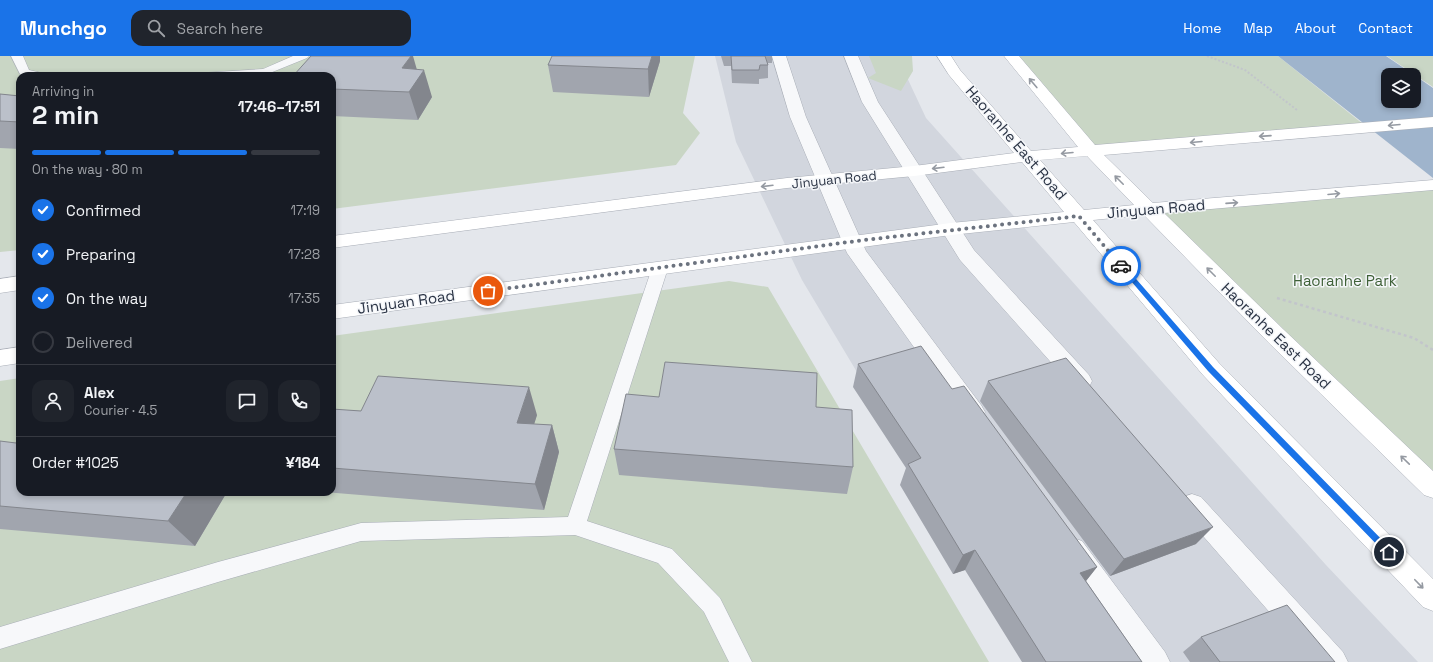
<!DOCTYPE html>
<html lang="en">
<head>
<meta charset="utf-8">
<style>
  :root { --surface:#171b24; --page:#20242c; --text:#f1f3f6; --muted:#9ea1a6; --line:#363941; --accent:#1a73e8 }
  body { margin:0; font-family:"Space Grotesk",sans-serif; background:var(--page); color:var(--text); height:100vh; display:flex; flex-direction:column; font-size:15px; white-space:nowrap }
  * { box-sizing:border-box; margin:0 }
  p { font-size:13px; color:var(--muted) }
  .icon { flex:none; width:22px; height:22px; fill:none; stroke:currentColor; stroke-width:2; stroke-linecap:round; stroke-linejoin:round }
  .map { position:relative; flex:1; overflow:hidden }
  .details { position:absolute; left:16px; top:16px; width:320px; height:424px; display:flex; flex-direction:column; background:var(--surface); border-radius:12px; box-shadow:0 2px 6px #0003 }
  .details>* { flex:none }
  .tools { position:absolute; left:1381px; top:12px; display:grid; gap:8px }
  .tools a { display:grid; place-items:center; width:40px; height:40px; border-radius:8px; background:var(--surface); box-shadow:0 2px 6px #0003; font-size:20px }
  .pin { position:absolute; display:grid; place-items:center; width:34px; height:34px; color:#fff; margin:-17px; border:2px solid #fff; border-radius:50%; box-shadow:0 1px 4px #0007 }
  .courier { position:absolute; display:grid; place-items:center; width:40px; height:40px; margin:-20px; border:3px solid #1a73e8; border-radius:50%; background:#fff; color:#222; box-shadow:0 1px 5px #0007 }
  .overview em { font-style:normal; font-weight:600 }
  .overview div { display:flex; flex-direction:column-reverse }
  .overview { display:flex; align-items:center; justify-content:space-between; height:68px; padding:0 16px }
  h1 { font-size:26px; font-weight:600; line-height:30px }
  .bar { display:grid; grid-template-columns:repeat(4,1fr); gap:6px 4px; align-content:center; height:48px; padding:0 16px }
  .bar i { height:5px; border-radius:3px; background:var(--line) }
  .bar .active { background:var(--accent) }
  .bar p { grid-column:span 4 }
  .line { display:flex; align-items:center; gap:10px; padding:0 16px; border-top:1px solid var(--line) }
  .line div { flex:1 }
  .round { display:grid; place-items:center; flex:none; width:42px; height:42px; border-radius:12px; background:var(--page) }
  ol { padding:0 16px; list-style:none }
  li { display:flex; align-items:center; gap:12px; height:44px }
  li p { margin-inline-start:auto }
  li .icon { padding:4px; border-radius:50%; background:var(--accent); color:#fff; stroke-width:4 }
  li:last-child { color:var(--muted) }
  li i { width:22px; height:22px; border:2px solid var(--line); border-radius:50% }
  header { display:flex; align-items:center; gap:24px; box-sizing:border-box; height:56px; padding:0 20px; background:var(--accent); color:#fff }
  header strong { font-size:19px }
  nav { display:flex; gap:22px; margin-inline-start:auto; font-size:14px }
  .search { width:280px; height:36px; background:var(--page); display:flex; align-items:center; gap:10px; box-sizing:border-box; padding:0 14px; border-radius:12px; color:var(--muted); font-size:15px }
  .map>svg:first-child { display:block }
</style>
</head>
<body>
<header>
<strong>Munchgo</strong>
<div class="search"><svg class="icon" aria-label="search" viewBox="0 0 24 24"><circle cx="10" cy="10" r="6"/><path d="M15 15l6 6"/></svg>Search here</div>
<nav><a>Home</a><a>Map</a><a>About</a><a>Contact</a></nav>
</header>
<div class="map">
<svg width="1433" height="606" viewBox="0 0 1433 606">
  <rect width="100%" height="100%" fill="#e4e7ec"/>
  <path fill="#d2d6de" d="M715,0H897L926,62L1326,509L1418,606H1030L802,224L736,86Z"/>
  <path fill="#c9d6c5" d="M0,0H695L683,57L700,77L676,109L332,153V20H20V194L0,196Z
    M869,0H912L913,15L901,35L868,22L876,17Z
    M1011,0H1278L1368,72L1091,95Z
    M1387,0H1433V31Z
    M1433,129V431L1148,153Z
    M729,225L768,231L989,606H0V325L20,322V436H332V280Z"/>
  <path fill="#9fb4cc" d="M1278,0H1386L1414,19H1388V45H1414V19L1433,32V122Z"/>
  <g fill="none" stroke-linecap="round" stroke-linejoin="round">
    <defs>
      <path id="service" d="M11,0H23L29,14L46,18L48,20L20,18Z
        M293,0H309L307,2L265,19L195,20L201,17L263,13Z
        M660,207L665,208L668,212L587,465L672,493L720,542L752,606H729L704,556L658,507L575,479L361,485L218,526L0,593V571L218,506L361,467L568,461L652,212L655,208Z"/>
      <path id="pedestrian" d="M772,0H786L806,61L866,195L981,349L985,356L981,363L973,365L965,363L847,197L790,61Z
        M844,0H858L878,46L974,194L1089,319L1092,325L1089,331L1081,334L1073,331L960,204L862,46Z
        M1192,438L1201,441L1343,596L1348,606H1313L1183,457L1179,449L1183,441Z
        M1073,482L1082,485L1165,596L1170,606H1137L1064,503L1060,494L1064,485Z"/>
      <path id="secondary" d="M937,0H951L960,14L1031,95L1078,91L1004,0H1019L1095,89L1433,61V71L1104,99L1153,147L1433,124V134L1164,157L1283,273L1433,415V442L1424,439L1267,285L1144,159L1093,164L1219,307L1433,523V555L1423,551L1203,319L1074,166L951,179L332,263V249L951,167L1064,156L1022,106L914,120L787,132L332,192V180L787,122L914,110L1014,97L949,19ZM1087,100L1134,149L1084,154L1040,104Z
        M20,220V234L0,237V223Z
        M20,291V307L0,310V294Z"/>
    </defs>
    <use href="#service" stroke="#a9aeb7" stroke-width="1"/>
    <use href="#pedestrian" stroke="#a9aeb7" stroke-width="1"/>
    <use href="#secondary" stroke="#a9aeb7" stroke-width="1"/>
    <path stroke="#c2c5cb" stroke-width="2" stroke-dasharray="2 2" stroke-linecap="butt" d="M1207,0L1245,14L1297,54"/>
    <path stroke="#c2c5cb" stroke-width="2.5" stroke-dasharray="3 3" stroke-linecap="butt" d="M1277,242L1414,282L1433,294"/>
    <use href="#service" fill="#f7f8fa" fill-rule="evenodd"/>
    <use href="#pedestrian" fill="#f7f8fa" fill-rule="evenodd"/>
    <use href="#secondary" fill="#fff" fill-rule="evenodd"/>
  </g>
  <path fill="#a1a5ae" d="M721,0H772V7H768V22L759,23V28L732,27L731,10H724Z
    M660,5L649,41L553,36L548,9Z
    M332,20L432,41L418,64L332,60Z
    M0,38L20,40V93L0,92Z
    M858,308L952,333L1097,511L1086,525L1142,606H1022L965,514L953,518L900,429L906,412L853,331Z
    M988,325L1196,488L1110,520L980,345Z
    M816,351L853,411L847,438L619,419L614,393Z
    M332,353L361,355L537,359L534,368L552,369L559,396L544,454L324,436H332Z
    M0,385L227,436L195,490L0,473Z
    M1201,581L1335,606H1190L1183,596Z"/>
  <path fill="#83868d" d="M411,0H413L419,21L424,14L432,41L418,64L409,36L402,12Z
    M652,0H660V5L649,41L648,13Z
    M529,331L537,359L526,394L517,367Z
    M552,369L559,396L544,454L535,428Z
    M187,436H227L195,490L168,465Z
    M1213,471L1196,488L1110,520L1124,503Z
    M975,494L965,514L953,518L963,499Z
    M1097,511L1082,530L1080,517Z"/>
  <path fill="#bbc0ca" stroke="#83868d" d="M311,0H411L402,12L424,14L409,36L332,33V20H293Z
    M552,0H652L648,13L548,9Z
    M731,0H765L768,9H760L759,14H732Z
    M0,38L20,40V66L0,65Z
    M921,290L952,333L964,330L1097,511L1080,517L1142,606H1046L975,494L963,499L908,408L921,402L858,308Z
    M1066,302L1213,471L1124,503L988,325Z
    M665,306L817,317L816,351L852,354L853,411L614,393L626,338L659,341Z
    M378,320L529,331L517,367L552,369L535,428L332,412V353L361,355Z
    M20,381V436H187L168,465L0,450V385L16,387Z
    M1287,549L1335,606H1220L1201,581Z"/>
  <defs><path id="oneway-shaft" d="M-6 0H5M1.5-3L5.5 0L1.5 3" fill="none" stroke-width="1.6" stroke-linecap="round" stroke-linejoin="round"/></defs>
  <g stroke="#959aa2">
    <use href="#oneway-shaft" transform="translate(1033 27) rotate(-130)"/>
    <use href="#oneway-shaft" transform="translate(1394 69) rotate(175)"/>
    <use href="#oneway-shaft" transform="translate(1265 80) rotate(176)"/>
    <use href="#oneway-shaft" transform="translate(1196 86) rotate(175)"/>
    <use href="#oneway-shaft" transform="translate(1067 97) rotate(175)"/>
    <use href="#oneway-shaft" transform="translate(938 112) rotate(173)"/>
    <use href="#oneway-shaft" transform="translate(1119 124) rotate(-135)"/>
    <use href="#oneway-shaft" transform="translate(767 130) rotate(173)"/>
    <use href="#oneway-shaft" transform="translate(1334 138) rotate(-5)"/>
    <use href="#oneway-shaft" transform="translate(1232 147) rotate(-4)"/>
    <use href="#oneway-shaft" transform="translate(1211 216) rotate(-135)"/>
    <use href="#oneway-shaft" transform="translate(1405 404) rotate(-136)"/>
    <use href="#oneway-shaft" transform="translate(1419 528) rotate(46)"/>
  </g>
  <path fill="#1a73e8" d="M1119,208H1123L1213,311L1391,493V498H1386L1208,315L1119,211Z"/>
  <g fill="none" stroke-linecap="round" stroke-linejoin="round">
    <path stroke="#6c737f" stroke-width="4" stroke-dasharray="0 7.2" d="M488,235L864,184L1079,160L1121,210"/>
  </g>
  <g text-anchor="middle" stroke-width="3" stroke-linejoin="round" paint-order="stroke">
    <g font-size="13" fill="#2b3445" stroke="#f4f6f9">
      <text transform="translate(834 123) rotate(-6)" y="5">Jinyuan Road</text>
    </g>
    <g font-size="15" fill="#2b3445" stroke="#f4f6f9">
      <text transform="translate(1016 87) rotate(49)" y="5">Haoranhe East Road</text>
      <text transform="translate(1156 153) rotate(-5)" y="5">Jinyuan Road</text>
      <text transform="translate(406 246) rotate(-8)" y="5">Jinyuan Road</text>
      <text transform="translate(1276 280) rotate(44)" y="5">Haoranhe East Road</text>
    </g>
    <g font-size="15" fill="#3f6138" stroke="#f4f6f9">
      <text x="1345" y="230">Haoranhe Park</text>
    </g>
  </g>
</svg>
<div class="tools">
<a><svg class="icon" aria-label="layers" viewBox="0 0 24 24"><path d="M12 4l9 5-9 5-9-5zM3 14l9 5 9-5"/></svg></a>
</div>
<div class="pin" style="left:488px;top:235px;background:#ea580c"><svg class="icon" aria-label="bag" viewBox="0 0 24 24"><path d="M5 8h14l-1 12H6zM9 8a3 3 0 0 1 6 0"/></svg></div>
<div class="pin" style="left:1389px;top:496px;background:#1f2937"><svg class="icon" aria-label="home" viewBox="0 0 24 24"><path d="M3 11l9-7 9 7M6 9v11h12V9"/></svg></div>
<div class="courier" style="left:1121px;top:210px"><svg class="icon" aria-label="car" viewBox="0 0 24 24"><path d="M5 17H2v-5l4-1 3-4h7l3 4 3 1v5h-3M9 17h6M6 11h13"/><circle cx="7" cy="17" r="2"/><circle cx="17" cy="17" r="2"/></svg></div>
<section class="details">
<div class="overview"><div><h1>2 min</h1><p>Arriving in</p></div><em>17:46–17:51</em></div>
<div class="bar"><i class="active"></i><i class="active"></i><i class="active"></i><i></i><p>On the way · 80 m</p></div>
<ol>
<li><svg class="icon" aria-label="check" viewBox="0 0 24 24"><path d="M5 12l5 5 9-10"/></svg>Confirmed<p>17:19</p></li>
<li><svg class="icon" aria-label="check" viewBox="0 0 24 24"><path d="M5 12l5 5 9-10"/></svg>Preparing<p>17:28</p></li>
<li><svg class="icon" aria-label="check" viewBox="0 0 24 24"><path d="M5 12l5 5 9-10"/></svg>On the way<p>17:35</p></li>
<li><i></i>Delivered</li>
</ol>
<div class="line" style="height:72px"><a class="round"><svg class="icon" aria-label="person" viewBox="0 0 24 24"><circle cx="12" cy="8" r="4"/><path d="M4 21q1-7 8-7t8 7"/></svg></a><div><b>Alex</b><p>Courier · 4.5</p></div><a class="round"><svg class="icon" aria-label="chat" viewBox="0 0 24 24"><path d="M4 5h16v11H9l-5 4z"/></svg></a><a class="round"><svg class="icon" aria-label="phone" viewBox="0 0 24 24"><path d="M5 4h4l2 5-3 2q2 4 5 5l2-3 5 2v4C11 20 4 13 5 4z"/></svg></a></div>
<div class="line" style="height:52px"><div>Order #1025</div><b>¥184</b></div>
</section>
</div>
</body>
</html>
